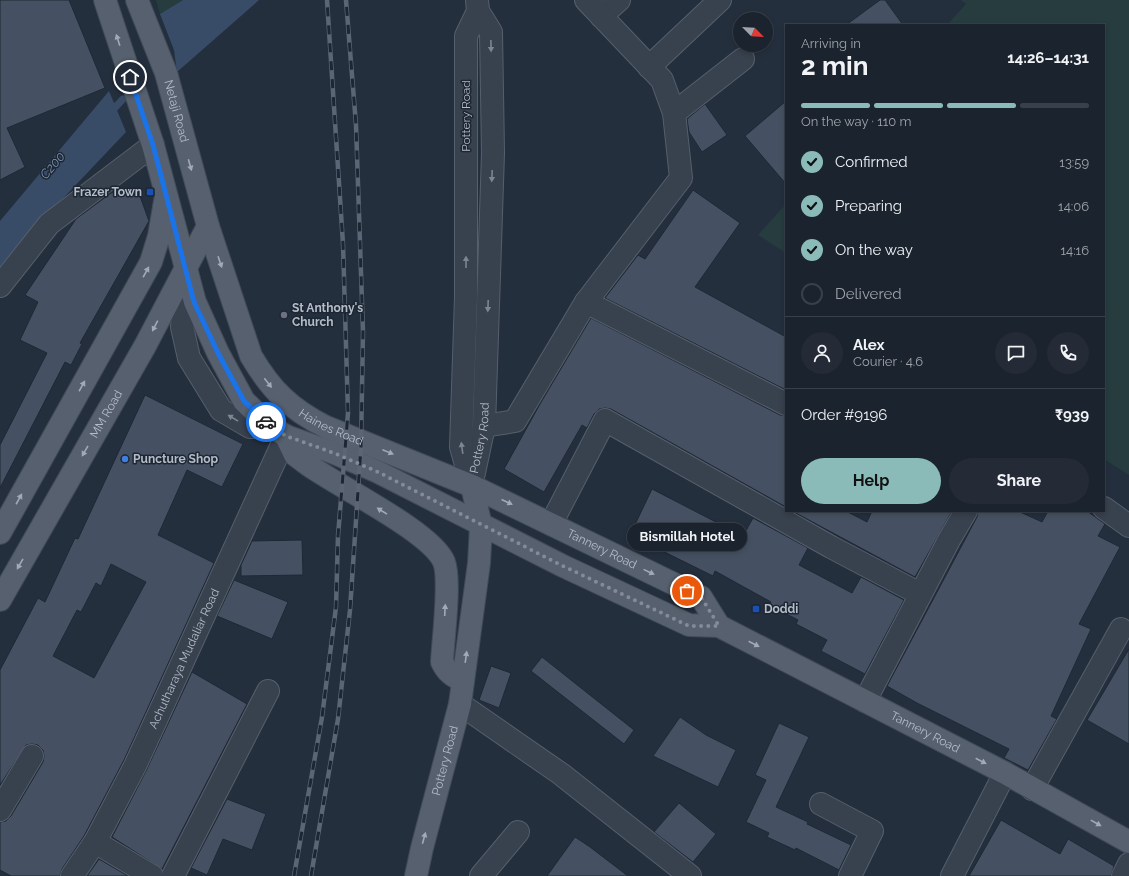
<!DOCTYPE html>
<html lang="en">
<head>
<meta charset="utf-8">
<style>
  :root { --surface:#1b232e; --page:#242b36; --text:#f1f3f6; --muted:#a0a4aa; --line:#39404a; --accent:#8bbbb9 }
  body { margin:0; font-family:Raleway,sans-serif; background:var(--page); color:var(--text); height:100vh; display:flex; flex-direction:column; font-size:15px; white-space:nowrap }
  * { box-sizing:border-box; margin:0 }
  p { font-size:13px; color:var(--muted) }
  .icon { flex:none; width:22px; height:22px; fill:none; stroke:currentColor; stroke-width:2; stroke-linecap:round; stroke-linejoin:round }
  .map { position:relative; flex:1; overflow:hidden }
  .drawer { position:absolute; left:785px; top:24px; width:320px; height:488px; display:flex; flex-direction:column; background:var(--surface); border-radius:0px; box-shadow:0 2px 6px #0003,0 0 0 1px var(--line) }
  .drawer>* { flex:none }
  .needle { width:26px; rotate:114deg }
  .tools { position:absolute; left:733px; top:12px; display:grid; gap:8px }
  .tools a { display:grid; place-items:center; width:40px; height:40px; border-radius:50%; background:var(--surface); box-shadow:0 2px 6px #0003,0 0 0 1px var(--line); font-size:20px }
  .pin { position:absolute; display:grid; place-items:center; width:34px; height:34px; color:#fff; margin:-17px; border:2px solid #fff; border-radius:50%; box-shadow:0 1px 4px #0007 }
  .courier { position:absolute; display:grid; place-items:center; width:40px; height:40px; margin:-20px; border:3px solid #1a73e8; border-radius:50%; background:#fff; color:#222; box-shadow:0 1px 5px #0007 }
  .bubble { position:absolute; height:28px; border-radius:14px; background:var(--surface); box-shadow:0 2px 6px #0003,0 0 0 1px var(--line); font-size:13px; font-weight:700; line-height:28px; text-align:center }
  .overview em { font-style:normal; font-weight:700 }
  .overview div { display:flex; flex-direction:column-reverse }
  .overview { display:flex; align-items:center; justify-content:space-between; height:68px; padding:0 16px }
  h1 { font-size:26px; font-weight:700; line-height:30px }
  .bar { display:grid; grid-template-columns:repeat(4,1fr); gap:6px 4px; align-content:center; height:48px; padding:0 16px }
  .bar i { height:5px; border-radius:3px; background:var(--line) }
  .bar .on { background:var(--accent) }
  .bar p { grid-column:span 4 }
  .line { display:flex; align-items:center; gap:10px; padding:0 16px; border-top:1px solid var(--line) }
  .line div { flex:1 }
  .round { display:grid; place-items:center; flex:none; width:42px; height:42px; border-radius:21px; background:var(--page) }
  ol { padding:0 16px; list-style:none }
  li { display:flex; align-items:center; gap:12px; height:44px }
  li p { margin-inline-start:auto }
  li .icon { padding:4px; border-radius:50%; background:var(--accent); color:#111; stroke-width:4 }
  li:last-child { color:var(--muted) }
  li i { width:22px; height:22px; border:2px solid var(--line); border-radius:50% }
  .button { display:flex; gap:8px; margin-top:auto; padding:8px 16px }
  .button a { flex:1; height:46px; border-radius:24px; background:var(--accent); color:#111; font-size:16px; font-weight:700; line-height:46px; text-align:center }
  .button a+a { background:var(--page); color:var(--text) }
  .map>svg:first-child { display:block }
</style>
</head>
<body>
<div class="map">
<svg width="1129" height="876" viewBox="0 0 1129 876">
  <rect width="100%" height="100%" fill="#242f3e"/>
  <path fill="#263c3f" d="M156,0H183L160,14Z
    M961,0H1129V475L1104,459V25H947L966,4Z
    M786,204V253L758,235Z"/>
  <path fill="#394c67" d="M183,0H259L177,72L174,50L160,14Z
    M109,91L126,132L52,210L0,269V221Z"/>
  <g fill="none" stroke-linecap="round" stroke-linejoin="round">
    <path stroke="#394c67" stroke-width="7" d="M110,113L123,99"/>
  </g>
  <path fill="#455162" stroke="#1f2835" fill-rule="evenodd" d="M0,0H69L105,88L7,128L25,167L0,180Z
    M880,0H885L903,25H846Z
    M786,101V184L745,136Z
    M705,104L727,135L702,152L689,132L687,119Z
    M137,188L149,221L80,343L82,344L71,365L65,362L0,488V445L47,353L20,340L38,302L25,295L76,219L111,193Z
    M693,190L740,223L695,287L786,337V390L605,298L638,255L645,259Z
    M591,318L780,415L786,416V507L611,409L605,408L599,409L594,414L587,428L582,425L544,492L504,469L540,404Z
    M145,395L243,444L222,487L187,470L158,535L214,563L124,760L84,836L62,869L60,876H11L0,870V822L6,821L11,816L43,762L44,756L43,750L38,745L32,744L26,745L0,785V670L38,598L45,602L75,538L78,539ZM111,564L146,582L94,678L53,656L77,610L81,612L96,583L101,586Z
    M652,489L743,536L753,518L808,548L799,565L818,575L852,593L861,577L904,600L865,674L821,651L827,640L796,624L798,620L769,605L771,602L715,571L713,576L630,535Z
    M792,511H846L867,522L872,511H952L915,577Z
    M978,511H1018L1042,522L1048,511H1087L1105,524L1098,536L1120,547L1079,624L1091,629L1051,716L1057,719L1028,770L1004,758L1009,749L917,703L887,686L977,517Z
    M302,540L303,575L241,576V565L252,541Z
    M234,580L288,602L272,639L217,616Z
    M1129,649V744L1087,720Z
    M542,657L634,730L624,744L531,671Z
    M491,666L511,673L499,708L479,700Z
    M192,672L247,704L162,869L112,837L146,771Z
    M680,717L706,735L736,750L718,787L653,756Z
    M779,723L809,737L776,807L808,822L807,824L851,845L839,870L796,848L795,850L767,837L769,833L746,822L766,780L755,775Z
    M227,799L266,814L252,850L223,839L207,875L191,868Z
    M679,803L716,834L693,862L654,832Z
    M1001,820L1060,854L1068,839L1114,866L1111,876H969Z
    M575,837L590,847L628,876H547Z
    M99,859L128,876H87Z"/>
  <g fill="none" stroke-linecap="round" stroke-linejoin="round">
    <defs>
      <g id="minor">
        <path d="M601,16L619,0"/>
        <path d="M649,67L720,0"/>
        <path d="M674,113L743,59"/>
        <path d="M186,273L182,327L189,358L221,410L250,427L270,426"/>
        <path d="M0,286L49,224L153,145"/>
        <path d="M586,302L786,404"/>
        <path d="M484,426L515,421L586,302L681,178L674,113L662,80L586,0"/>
        <path id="s1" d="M472,482L484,426L493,153L491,32L478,11"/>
        <path d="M472,486L461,447L466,297V36L478,11L477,0"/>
        <path d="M1104,508L1129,526"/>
        <path d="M551,524L605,420L831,547L920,594"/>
        <path d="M865,701L949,540L966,511"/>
        <path d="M460,704L561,774L690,876"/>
        <path d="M1032,789L1121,629"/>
        <path d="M821,804L872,831L850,876"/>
        <path d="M0,810L32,756"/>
        <path d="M95,842L152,876"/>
        <path id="s2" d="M72,876L95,842L135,766L286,436"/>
        <path d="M173,876L268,691"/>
        <path d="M481,876L518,832"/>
        <path d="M952,876L1005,773"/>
        <path d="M1123,876L1129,864"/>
      </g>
      <g id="major">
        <path id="s3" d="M105,0L153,145L195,302L218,353L244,401L270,426L286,436L334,453L378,472L563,566L689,625L719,626L1005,773L1129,842"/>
        <path id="s4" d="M137,0L166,73L208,226L251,356C271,390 290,409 326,427L472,486L701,597L719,626"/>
        <path d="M286,436L295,455L307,464C337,486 432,532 444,562C451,580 443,640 442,662C447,672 452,676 463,681"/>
        <path d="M0,533L151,262L159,236L165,201"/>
        <path id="s5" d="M0,600L145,346L208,226"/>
        <path id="s6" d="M416,876L422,848L460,704L479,563L481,526L472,486"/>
      </g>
    </defs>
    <use href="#minor" stroke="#565f6c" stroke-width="24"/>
    <use href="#major" stroke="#414a57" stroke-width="24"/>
    <use href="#minor" stroke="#38414e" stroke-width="22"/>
    <use href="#major" stroke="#56606e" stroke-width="22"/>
    <defs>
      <path id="rail" d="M294,876L322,717L336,607L338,536L348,413L343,244L327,0
        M311,876L338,719L350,610L361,446L363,332L356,125L346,0"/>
    </defs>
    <use href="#rail" stroke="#5a6575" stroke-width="4.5"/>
    <use href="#rail" stroke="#1d2633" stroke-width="3" stroke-dasharray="9" stroke-linecap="butt"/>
  </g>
  <defs><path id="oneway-solid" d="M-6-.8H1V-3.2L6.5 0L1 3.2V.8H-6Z"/></defs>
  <g fill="#a1aab7">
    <use href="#oneway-solid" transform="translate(118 40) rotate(-108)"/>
    <use href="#oneway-solid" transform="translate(190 165) rotate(74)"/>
    <use href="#oneway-solid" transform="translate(220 262) rotate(71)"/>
    <use href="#oneway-solid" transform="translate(146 272) rotate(-61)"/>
    <use href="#oneway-solid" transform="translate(155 326) rotate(117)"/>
    <use href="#oneway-solid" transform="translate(268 383) rotate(52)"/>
    <use href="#oneway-solid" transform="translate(82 386) rotate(-61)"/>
    <use href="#oneway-solid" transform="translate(85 451) rotate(120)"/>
    <use href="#oneway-solid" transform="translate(388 452) rotate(22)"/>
    <use href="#oneway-solid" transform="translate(19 499) rotate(-61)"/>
    <use href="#oneway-solid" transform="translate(507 502) rotate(25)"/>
    <use href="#oneway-solid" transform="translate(382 511) rotate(-148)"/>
    <use href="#oneway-solid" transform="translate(20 564) rotate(120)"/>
    <use href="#oneway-solid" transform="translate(649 572) rotate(26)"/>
    <use href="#oneway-solid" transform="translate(445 610) rotate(-87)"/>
    <use href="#oneway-solid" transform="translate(754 644) rotate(27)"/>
    <use href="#oneway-solid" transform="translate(466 657) rotate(-82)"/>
    <use href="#oneway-solid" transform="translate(981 761) rotate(27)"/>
    <use href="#oneway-solid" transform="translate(1096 823) rotate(29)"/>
    <use href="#oneway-solid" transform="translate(424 838) rotate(-75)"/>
  </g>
  <g fill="#7c8592">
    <use href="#oneway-solid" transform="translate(491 46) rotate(89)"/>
    <use href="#oneway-solid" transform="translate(492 176) rotate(92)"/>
    <use href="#oneway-solid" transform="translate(466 262) rotate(-90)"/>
    <use href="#oneway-solid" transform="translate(488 306) rotate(92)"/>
    <use href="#oneway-solid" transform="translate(233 418) rotate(-149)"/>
    <use href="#oneway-solid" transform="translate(462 448) rotate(-98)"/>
  </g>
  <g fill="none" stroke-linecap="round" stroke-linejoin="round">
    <path stroke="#828b98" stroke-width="4" stroke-dasharray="0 7.2" d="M266,422L286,436L334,453L378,472L563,566L689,626H719L701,597L687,591"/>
    <path stroke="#1a73e8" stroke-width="5" d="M130,77L153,145L194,302L218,353L244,401L266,422"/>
  </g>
  <g fill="#1a4fb4" stroke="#1d2633" stroke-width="1.5">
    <rect x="146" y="188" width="8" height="8" rx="2"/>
    <rect x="752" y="605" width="8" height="8" rx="2"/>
  </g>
  <circle fill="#6b7280" stroke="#1d2633" stroke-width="1.5" cx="284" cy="315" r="4"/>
  <circle fill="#3f7fe0" stroke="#1d2633" stroke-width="1.5" cx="125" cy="459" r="4"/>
  <g text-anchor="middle" stroke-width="3" stroke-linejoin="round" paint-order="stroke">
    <g font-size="12" fill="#b4bcc9" stroke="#1d2633">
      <text dy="4" stroke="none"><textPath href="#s4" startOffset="118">Netaji Road</textPath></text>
      <text transform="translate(466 116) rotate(-90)" y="4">Pottery Road</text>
      <text dy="4" stroke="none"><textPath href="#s5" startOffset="214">MM Road</textPath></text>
      <text dy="4" stroke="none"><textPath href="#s4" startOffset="484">Haines Road</textPath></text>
      <text dy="4" stroke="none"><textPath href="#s1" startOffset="45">Pottery Road</textPath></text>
      <text dy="4" stroke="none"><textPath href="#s4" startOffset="781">Tannery Road</textPath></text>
      <text dy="4" stroke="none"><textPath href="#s2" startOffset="245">Achutharaya Mudaliar Road</textPath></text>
      <text dy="4" stroke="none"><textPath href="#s3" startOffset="1188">Tannery Road</textPath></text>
      <text dy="4" stroke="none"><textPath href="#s6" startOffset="119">Pottery Road</textPath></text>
    </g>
    <g font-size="12" font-weight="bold" fill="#b4bcc9" stroke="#1d2633" text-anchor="start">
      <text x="142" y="196" text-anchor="end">Frazer Town</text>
      <text x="292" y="312">St Anthony's<tspan x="292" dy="14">Church</tspan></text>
      <text x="133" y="463">Puncture Shop</text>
      <text x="764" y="613">Doddi</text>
    </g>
    <g font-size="13" font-style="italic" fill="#7c92b1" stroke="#1d2633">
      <text transform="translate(52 165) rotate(-50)" y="5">C200</text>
    </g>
  </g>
</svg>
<div class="tools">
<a><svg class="needle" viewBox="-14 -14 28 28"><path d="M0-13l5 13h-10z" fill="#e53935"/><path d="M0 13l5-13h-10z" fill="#a0a4aa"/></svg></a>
</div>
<div class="pin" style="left:687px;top:591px;background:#ea580c"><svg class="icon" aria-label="bag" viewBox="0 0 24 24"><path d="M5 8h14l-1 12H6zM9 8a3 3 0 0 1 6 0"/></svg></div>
<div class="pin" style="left:130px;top:77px;background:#1f2937"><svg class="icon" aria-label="home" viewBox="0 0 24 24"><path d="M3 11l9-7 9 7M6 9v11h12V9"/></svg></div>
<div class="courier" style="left:266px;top:422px"><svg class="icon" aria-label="car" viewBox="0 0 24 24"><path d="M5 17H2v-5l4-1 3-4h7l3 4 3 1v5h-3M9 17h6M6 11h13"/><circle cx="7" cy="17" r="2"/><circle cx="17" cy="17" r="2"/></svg></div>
<div class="bubble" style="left:627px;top:523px;width:120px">Bismillah Hotel</div>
<section class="drawer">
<div class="overview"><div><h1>2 min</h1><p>Arriving in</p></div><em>14:26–14:31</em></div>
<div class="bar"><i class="on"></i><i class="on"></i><i class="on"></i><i></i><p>On the way · 110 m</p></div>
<ol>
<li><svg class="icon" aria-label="check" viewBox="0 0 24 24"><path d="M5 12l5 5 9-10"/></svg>Confirmed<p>13:59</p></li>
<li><svg class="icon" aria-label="check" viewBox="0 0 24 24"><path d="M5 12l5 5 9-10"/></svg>Preparing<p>14:06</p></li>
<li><svg class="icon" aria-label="check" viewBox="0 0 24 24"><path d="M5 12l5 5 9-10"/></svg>On the way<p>14:16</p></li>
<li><i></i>Delivered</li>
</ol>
<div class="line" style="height:72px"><a class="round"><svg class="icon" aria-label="person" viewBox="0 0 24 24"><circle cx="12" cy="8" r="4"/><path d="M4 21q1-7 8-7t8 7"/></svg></a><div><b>Alex</b><p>Courier · 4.6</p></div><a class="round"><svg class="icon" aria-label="chat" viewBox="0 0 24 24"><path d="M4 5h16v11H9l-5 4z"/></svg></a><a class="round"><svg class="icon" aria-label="phone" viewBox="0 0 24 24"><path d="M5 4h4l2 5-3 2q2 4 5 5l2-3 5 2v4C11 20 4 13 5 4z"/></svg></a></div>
<div class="line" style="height:52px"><div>Order #9196</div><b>₹939</b></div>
<div class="button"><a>Help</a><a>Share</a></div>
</section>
</div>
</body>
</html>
